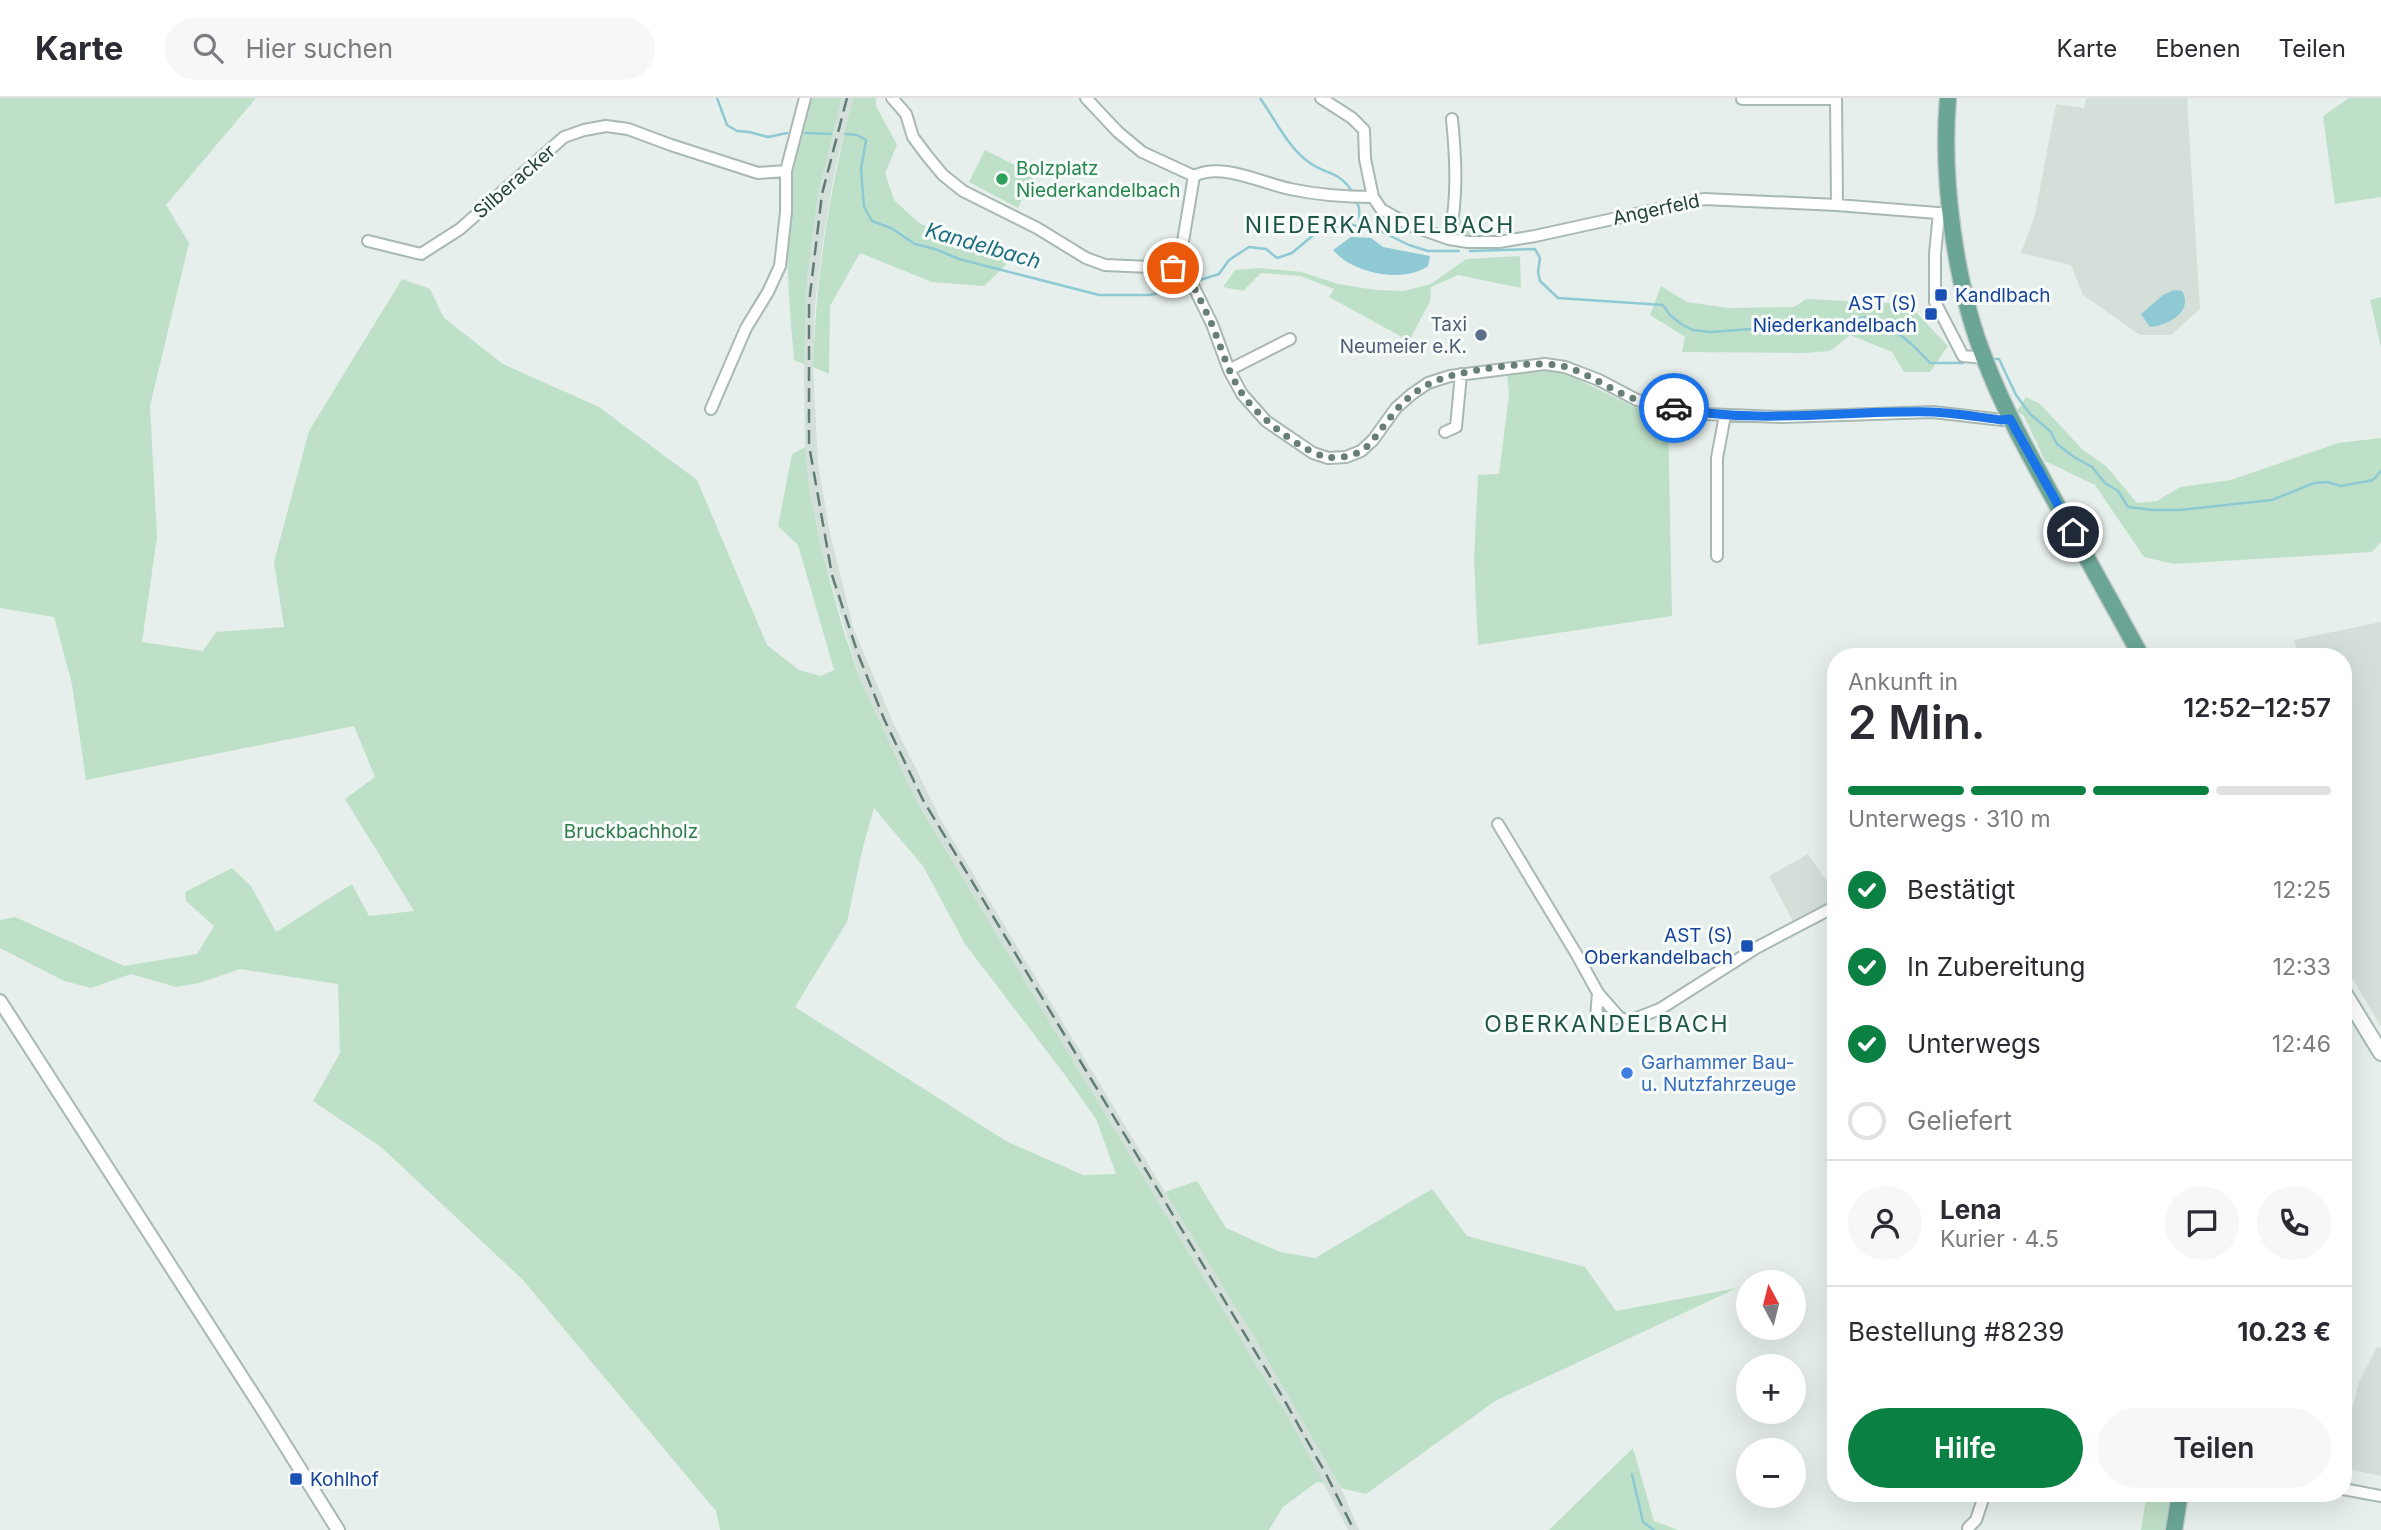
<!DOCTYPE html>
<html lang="de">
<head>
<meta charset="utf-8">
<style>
  :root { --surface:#fff; --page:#f7f7f7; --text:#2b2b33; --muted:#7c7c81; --line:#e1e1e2; --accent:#0b8043 }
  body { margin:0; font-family:Inter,sans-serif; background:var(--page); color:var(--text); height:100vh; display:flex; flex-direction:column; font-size:26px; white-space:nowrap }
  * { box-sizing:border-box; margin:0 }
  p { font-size:23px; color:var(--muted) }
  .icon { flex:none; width:38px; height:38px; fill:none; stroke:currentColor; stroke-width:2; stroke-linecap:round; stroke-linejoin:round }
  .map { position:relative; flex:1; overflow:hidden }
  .side { position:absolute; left:1827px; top:550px; width:525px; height:854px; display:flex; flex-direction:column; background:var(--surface); border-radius:28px; box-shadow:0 7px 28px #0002 }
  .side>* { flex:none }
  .needle { width:46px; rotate:353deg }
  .buttons { position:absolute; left:1736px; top:1172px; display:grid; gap:14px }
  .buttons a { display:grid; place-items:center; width:70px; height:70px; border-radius:50%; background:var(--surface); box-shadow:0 7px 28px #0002; font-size:35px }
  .pin { position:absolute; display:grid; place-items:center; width:60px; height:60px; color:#fff; margin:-30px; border:4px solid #fff; border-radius:50%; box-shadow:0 2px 7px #0007 }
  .courier { position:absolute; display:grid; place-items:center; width:70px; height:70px; margin:-35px; border:5px solid #1a73e8; border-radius:50%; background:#fff; color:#222; box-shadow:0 2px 9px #0007 }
  .headline em { font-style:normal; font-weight:600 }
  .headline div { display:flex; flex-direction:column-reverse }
  .headline { display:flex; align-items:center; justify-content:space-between; height:119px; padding:0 21px }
  h1 { font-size:46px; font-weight:600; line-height:52px }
  .bar { display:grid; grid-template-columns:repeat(4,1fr); gap:10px 7px; align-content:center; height:84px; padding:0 21px }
  .bar i { height:9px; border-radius:5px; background:var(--line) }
  .bar .on { background:var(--accent) }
  .bar p { grid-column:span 4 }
  .line { display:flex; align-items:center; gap:18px; padding:0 21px; border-top:2px solid var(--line) }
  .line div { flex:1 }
  .round { display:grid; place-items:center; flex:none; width:74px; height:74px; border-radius:37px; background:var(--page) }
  ol { padding:0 21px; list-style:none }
  li { display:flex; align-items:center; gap:21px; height:77px }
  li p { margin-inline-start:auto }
  li .icon { padding:7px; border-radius:50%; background:var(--accent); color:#fff; stroke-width:4 }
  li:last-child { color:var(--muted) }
  li i { width:38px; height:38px; border:4px solid var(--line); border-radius:50% }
  .primary-button { display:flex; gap:14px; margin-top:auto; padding:14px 21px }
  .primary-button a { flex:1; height:80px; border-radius:42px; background:var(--accent); color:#fff; font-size:28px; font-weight:600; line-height:80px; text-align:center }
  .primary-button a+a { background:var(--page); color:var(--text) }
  header { display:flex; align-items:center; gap:42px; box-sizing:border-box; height:98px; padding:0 35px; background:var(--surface); border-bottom:2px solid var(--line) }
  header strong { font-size:33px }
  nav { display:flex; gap:38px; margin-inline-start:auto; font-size:24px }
  .search { width:490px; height:63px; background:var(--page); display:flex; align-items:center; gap:18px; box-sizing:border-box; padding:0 24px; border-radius:38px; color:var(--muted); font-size:26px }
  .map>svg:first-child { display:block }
</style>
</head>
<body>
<header>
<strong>Karte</strong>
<div class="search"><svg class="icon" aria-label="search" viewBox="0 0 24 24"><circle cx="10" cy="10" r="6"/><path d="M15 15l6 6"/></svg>Hier suchen</div>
<nav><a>Karte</a><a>Ebenen</a><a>Teilen</a></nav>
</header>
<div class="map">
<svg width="2381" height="1432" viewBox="0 0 2381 1432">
  <rect width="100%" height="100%" fill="#e6efeb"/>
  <path fill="#d4dfda" d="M842,0H853L835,71L824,136L815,206L813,269L818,366L830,436L854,532L892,622L942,724L1165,1094L1260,1249L1341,1390L1359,1432H1348L1291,1324L917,704L860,581L822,453L810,396L805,349L804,266L807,182L818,97Z
    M2086,0H2187L2200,211L2171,237H2140L2083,197L2071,167L2021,155L2035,117L2056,6L2084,10Z
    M2381,524V928L2343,865V558H2299L2294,542Z
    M1808,756L1825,781L1836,789V802L1794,825L1769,778Z
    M2377,1249L2381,1250V1378L2343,1370L2347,1330L2359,1284Z"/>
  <path fill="#bfe0c8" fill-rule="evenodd" d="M0,0H256L166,107L189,145L150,308L157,439L142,544L203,553L216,534L284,529L274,464L309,333L402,181L430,191L444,220L503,266L599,309L697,382L767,547L799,572L821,578L834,572L798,447L778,428L792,356L805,349L810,396L822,453L843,531L860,581L917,704L1291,1324L1324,1385L1317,1384L1283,1409L1269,1432H720L716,1413L523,1182L381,1049L313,1003L340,955L338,886L240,871L199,885L176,889L131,876L91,890L64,883L0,850V822L15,819L124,868L197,856L214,828L186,803L185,794L232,770L251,788L276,834L352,786L369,818L414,813L345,701L375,679L354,628L86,682L72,586L54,519L0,510ZM874,710L923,768L965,846L1065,977L1096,1021L1116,1076L1083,1077L1006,1043L795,909L847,824L862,753Z
    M809,0H842L818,97L807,182L804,266L794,262C788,192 782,121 794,52C797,34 804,17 809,0Z
    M853,0H876V8L897,47L885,75L894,102L919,125L956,141L1004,151L1006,167L984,188L932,184L860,155L830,208L829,276L813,269C816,176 830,90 853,0Z
    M2349,0H2381V99L2335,106L2323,18Z
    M985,52L1034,77L1018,110L969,84Z
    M1457,118C1463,125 1470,129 1476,139C1460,140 1456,132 1457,118Z
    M1520,158L1521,190L1458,177L1431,189L1430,203L1409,243L1329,199L1334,191L1300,178L1261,175L1243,193L1223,189L1235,172L1259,170L1302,174L1338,186L1376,192L1404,193L1431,186L1466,161Z
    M1661,188L1687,204L1728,210L1794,209L1806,201L1908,206L1948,248L1930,274H1904L1892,254L1850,237L1830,253L1805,255L1682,254L1685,239L1650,217Z
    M2381,199V249L2370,202Z
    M1561,273L1634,309L1668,317L1672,518L1478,547L1474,461L1478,377L1499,376L1509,297L1507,274Z
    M2026,299L2040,306L2083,352L2106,368L2137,405L2157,403L2180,389L2231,382L2338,345L2381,340V444L2372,454L2174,466L2144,459L2095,387L2045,363L2024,318L2017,313Z
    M1197,1083L1226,1130L1280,1154L1315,1160L1432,1091L1467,1138L1585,1169L1616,1213L1737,1190L1495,1303L1366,1396L1341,1390L1260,1249L1165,1094Z
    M1633,1350L1654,1423L1678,1432H1549Z
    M2147,1395H2171L2166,1432H2141Z"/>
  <path fill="#8ec9d4" d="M1351,139L1371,140L1383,149L1430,158L1428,168C1403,186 1352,175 1333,152Z
    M2174,192L2182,193C2194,213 2168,228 2150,229L2141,216L2163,197Z"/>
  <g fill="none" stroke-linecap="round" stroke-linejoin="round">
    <path stroke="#8ec9d4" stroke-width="2.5" d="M717,0L727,27L737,33L749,34L768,39L787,35
      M1260,0C1275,21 1288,50 1310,65C1327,77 1340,73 1353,95
      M805,35L831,36
      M845,36L857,37L866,42L861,71L864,109L872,123L891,130L915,146L935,151L959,161L1099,197H1150L1188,188
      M1356,101L1359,110L1360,129
      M1470,153L1535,151L1540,160L1538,174L1540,183L1558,200L1663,207L1670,217L1681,226L1693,232L1710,234L1766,230L1807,231L1834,222L1849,223L1865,219C1876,230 1878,226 1890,231C1905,238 1919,253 1930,265H1963
      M1200,182L1219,176L1229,162L1249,149L1266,151L1277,160L1292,155L1317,134L1349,126L1360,129L1370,128L1409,147L1428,153H1459
      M1994,261H1999L2016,297L2030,316L2050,333L2057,346L2074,359L2092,369L2105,385L2118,393L2128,409L2153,412H2180L2272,402L2314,385L2327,384L2341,388L2373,382L2381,373
      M1632,1376L1643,1424L1654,1432"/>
    <defs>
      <path id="minor" d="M892,0L906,16L913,39L928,59L943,77L963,93L1037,130L1086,160L1105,167L1173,170L1183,167
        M1086,0L1118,34L1142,54L1194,78C1223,64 1261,85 1290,91C1318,97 1345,99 1373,99L1381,111L1409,127L1449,141L1468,144H1499L1535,138L1704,101L1837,107L1950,116
        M1321,0L1352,20L1364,32L1365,61L1373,99
        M1836,0L1837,107
        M1742,1H1836
        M1194,78L1182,149L1183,167L1212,226L1229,272L1242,296L1266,323L1313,355L1328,360L1346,359L1361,353L1373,342L1396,310L1412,296L1428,285L1450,278L1545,266L1565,269L1599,282L1637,302L1705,316L1783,319L1933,314L2002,322L2010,321
        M1939,115L1935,156V204L1963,258L1984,260
        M1449,141C1458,101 1456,61 1452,21
        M368,143L421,156L460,131L564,39L584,32L606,28L628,31L671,47L758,75L786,73
        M1229,272L1290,241
        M711,311L746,230L768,194L780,168L786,114V73L805,0
        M1445,334L1456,329L1461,276
        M1717,458V360L1725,317
        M1498,726L1577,857L1598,895L1620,920L1629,923L1660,911L1756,850L1836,808
        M1598,895L1596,919L1620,920
        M2343,1391L2381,1398
        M1968,1430L1976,1422L1985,1395"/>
      <path id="tertiary" d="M0,903L265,1315L338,1432"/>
      <path id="secondary" d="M2343,893L2381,955"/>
      <path id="primary" d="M1948,0C1941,80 1955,187 1985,262C2004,312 2030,358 2056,405C2085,456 2113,507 2141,558
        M2174,1432L2180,1395"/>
    </defs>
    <use href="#minor" stroke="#a8b8b2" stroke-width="14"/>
    <use href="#tertiary" stroke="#a8b8b2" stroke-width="16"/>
    <use href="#secondary" stroke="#a4bbb3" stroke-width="18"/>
    <use href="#primary" stroke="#c2cac8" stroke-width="19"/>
    <use href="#minor" stroke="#fff" stroke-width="10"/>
    <use href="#tertiary" stroke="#fff" stroke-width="12"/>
    <use href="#secondary" stroke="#fff" stroke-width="14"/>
    <use href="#primary" stroke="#6aa596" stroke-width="16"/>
    <path stroke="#5f7d75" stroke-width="2.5" stroke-dasharray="14 7" stroke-linecap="butt" d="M847,0L822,96L809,205V347L832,477L858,556L884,621L923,702L1282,1298L1327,1378L1354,1432"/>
  </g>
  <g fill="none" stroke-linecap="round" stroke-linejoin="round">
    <path stroke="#687f78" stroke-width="7" stroke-dasharray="0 12.6" d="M1173,170L1183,167C1193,188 1204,208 1213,229C1222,252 1229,277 1243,297C1256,317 1303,355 1327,359C1338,361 1353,358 1363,352C1373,344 1379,333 1387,324C1403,301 1423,285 1450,278C1477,271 1539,261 1566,269C1591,276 1613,294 1638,302C1649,306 1662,307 1674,310"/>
    <path stroke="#1a73e8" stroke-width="9" d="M1674,310C1760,327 1846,312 1932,314C1955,315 1979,319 2001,322L2010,321L2073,434"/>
  </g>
  <circle fill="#2e9e5b" stroke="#f7fbf9" stroke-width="2.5" cx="1002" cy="81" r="7"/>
  <g fill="#1a4fb4" stroke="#f7fbf9" stroke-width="2.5">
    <rect x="1934" y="190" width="14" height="14" rx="3.5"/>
    <rect x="1924" y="209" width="14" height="14" rx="3.5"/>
    <rect x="1740" y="841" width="14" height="14" rx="3.5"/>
    <rect x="289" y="1374" width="14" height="14" rx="3.5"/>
  </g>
  <circle fill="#5c6f8a" stroke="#f7fbf9" stroke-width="2.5" cx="1481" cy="237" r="7"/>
  <circle fill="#3f7fe0" stroke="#f7fbf9" stroke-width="2.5" cx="1627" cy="975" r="7"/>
  <g text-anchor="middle" stroke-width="6" stroke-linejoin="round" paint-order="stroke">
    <g font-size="19" fill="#27864d" stroke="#f7fbf9" text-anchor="start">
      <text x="1016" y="77">Bolzplatz<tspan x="1016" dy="22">Niederkandelbach</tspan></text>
    </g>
    <g font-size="19" fill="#24423a" stroke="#f7fbf9">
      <text transform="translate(514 83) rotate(-41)" y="7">Silberacker</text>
      <text transform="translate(1656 111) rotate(-12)" y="7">Angerfeld</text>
    </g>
    <g font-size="19" fill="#164399" stroke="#f7fbf9" text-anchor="start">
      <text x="1955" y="204">Kandlbach</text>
      <text x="1917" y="212" text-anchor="end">AST (S)<tspan x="1917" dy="22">Niederkandelbach</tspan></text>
      <text x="1733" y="844" text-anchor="end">AST (S)<tspan x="1733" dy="22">Oberkandelbach</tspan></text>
      <text x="310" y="1388">Kohlhof</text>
    </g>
    <g font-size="19" fill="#4e5e75" stroke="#f7fbf9" text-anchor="end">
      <text x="1467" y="233">Taxi<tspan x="1467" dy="22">Neumeier e.K.</tspan></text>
    </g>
    <g font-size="19" fill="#2d7a4b" stroke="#f7fbf9">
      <text x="631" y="740">Bruckbachholz</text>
    </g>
    <g font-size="19" fill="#366cbe" stroke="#f7fbf9" text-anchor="start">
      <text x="1641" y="971">Garhammer Bau-<tspan x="1641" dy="22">u. Nutzfahrzeuge</tspan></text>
    </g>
    <g font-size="21" font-style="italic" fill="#1c6f80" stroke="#f7fbf9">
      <text transform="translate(983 148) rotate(16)" y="7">Kandelbach</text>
    </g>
    <g font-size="23" letter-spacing="2" fill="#1f5548" stroke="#f7fbf9">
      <text x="1380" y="135">NIEDERKANDELBACH</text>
      <text x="1607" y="934">OBERKANDELBACH</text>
    </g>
  </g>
</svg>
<div class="buttons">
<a><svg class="needle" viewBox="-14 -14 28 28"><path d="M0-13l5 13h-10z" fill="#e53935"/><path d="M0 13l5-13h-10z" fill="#7c7c81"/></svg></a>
<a>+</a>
<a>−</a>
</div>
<div class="pin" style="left:1173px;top:170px;background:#ea580c"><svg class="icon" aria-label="bag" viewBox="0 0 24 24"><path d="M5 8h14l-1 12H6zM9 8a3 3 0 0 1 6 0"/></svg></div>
<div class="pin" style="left:2073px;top:434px;background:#1f2937"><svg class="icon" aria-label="home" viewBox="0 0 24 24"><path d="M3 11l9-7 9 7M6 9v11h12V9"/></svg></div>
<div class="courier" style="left:1674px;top:310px"><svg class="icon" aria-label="car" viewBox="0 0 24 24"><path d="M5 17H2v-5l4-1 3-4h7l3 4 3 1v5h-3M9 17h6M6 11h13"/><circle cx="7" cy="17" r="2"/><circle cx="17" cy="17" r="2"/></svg></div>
<section class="side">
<div class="headline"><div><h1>2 Min.</h1><p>Ankunft in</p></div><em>12:52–12:57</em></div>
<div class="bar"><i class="on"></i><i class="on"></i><i class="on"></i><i></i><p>Unterwegs · 310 m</p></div>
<ol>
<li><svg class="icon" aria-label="check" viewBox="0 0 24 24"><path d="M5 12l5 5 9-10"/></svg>Bestätigt<p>12:25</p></li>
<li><svg class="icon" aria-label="check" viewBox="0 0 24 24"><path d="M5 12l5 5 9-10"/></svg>In Zubereitung<p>12:33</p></li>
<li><svg class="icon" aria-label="check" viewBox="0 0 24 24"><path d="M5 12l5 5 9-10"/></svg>Unterwegs<p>12:46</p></li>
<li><i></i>Geliefert</li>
</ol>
<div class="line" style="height:126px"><a class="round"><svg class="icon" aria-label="person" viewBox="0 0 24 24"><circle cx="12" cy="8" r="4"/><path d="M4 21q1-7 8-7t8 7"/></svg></a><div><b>Lena</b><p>Kurier · 4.5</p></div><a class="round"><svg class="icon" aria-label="chat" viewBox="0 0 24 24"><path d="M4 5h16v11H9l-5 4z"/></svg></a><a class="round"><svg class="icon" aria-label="phone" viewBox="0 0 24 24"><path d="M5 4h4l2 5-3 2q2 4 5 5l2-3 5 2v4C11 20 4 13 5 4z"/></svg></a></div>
<div class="line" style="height:91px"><div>Bestellung #8239</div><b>10.23 €</b></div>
<div class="primary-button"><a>Hilfe</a><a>Teilen</a></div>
</section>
</div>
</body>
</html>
